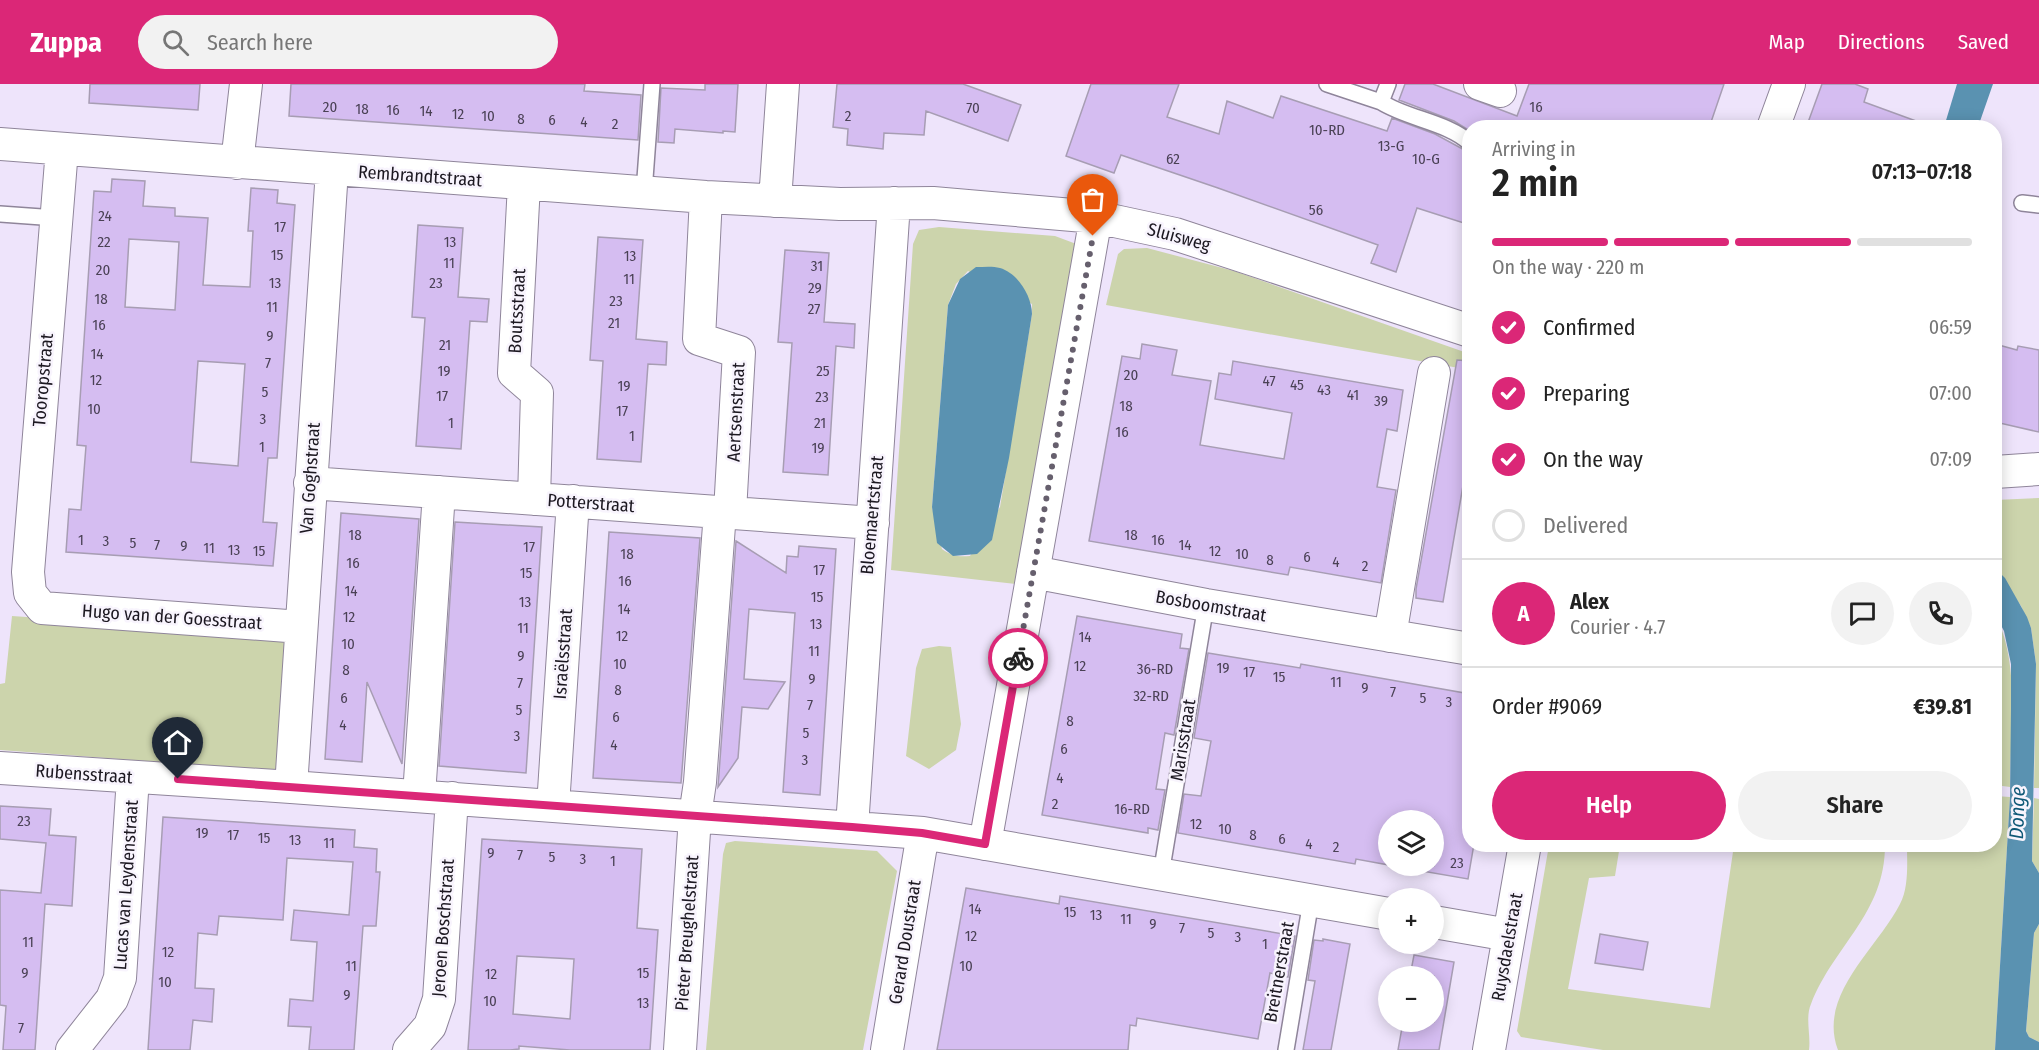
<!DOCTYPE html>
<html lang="en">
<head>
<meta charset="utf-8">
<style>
  :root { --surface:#fff; --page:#f2f2f2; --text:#222; --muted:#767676; --line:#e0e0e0; --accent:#db2777 }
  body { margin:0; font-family:"Fira Sans Condensed",sans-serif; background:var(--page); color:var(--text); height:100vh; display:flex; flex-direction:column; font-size:22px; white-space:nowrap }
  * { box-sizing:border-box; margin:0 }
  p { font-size:20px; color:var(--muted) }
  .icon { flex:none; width:33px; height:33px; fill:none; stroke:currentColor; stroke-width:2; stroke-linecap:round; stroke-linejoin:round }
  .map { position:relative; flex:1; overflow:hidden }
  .details { position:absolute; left:1462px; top:36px; width:540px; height:732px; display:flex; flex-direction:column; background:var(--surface); border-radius:24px; box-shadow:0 3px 15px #0003 }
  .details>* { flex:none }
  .fabs { position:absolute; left:1378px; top:726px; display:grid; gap:12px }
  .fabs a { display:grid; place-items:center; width:66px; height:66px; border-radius:50%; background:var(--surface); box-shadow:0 3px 15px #0003; font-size:30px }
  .pin { position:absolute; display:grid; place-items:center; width:51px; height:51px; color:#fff; margin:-62px -26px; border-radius:50% 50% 50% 0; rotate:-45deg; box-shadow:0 0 6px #0007 }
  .pin .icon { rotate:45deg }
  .courier { position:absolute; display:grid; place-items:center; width:60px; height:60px; margin:-30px; border:4px solid #db2777; border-radius:50%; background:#fff; color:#222; box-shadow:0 2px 8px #0007 }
  .overview em { font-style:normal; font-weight:600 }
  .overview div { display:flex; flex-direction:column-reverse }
  .overview { display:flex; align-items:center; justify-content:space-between; height:102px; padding:0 30px }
  h1 { font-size:39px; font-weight:600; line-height:45px }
  .bar { display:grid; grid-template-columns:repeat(4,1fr); gap:9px 6px; align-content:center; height:72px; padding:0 30px }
  .bar i { height:8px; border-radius:4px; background:var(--line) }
  .bar .active { background:var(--accent) }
  .bar p { grid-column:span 4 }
  .line { display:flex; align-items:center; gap:15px; padding:0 30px; border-top:2px solid var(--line) }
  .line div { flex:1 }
  .round { display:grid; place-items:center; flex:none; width:63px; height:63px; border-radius:32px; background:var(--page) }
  ol { padding:0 30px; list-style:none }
  li { display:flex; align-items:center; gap:18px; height:66px }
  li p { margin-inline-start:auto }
  li .icon { padding:6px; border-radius:50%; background:var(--accent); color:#fff; stroke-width:4 }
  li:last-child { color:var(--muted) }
  li i { width:33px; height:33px; border:3px solid var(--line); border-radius:50% }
  .primary-button { display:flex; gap:12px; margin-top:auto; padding:12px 30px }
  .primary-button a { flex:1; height:69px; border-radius:36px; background:var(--accent); color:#fff; font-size:24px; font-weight:600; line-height:69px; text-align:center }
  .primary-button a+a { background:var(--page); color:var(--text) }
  header { display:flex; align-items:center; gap:36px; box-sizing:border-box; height:84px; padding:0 30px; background:var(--accent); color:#fff }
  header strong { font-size:28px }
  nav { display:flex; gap:33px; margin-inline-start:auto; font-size:21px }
  .search { width:420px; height:54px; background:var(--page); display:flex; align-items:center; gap:15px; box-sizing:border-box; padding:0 21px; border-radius:33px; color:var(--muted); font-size:22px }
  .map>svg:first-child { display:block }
</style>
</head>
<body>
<header>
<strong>Zuppa</strong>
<div class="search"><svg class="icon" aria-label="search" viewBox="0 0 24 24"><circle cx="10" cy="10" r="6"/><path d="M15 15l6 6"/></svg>Search here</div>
<nav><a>Map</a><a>Directions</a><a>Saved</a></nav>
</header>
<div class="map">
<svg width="2039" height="966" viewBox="0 0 2039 966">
  <rect width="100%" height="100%" fill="#eee4fb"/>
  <path fill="#ccd4ac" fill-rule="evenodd" d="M939,143L1055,152L1079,161L1025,501L891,486L913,160L919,146ZM968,187L1032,220V230L1000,423L970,472C958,473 952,472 942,465L932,423L948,221L956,200Z
    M1147,164L1234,187L1470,270V286L1106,221L1118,170L1124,165Z
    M2039,414V704H2034L2036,580L2031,544L2021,522L1995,484V416Z
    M1995,530C2021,581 2010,647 2010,703L1995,701Z
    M12,532L286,551L279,687L0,666V600L5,599Z
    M939,562L951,563L961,640L956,666L929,685L906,672L916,584L922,565Z
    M1995,712L2010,713L1995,966H1838C1817,911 1877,865 1900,820C1909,803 1907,779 1907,761L1995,760Z
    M2034,714L2039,715V789L2032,777Z
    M735,757L877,767L897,787L863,966H706L723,770L726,759Z
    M1549,761H1620L1615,792L1589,794L1568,905L1710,924L1734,761H1885C1885,830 1834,861 1811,920C1805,934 1811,951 1809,966H1603L1521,953L1517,947Z
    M2039,840V958L2029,953L2026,947L2034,849Z"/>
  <path fill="#5a92b1" d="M1957,0H1993L1978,43H1944Z
    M976,183C984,183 993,182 1000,184C1018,189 1032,213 1032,230L1009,374L992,456L977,470L953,472L937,459L932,423L948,221L960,195Z
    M1995,484L2005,494L2027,533L2031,544L2036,580L2032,777L2039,789V840L2034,849L2026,947L2029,953L2039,958V966H1995L2010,713L2011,625V580L2004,547L1995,530Z"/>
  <path fill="#d5bdf1" stroke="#a79db3" stroke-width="1.5" fill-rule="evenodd" d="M90,0H200L198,26L89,19Z
    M291,0H585L584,7L641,11L638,56L289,32Z
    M705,0H738L735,48L723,47V49L675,45L674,59L658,58L661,4L705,6Z
    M837,0H963L1021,21L1008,57L926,27L924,51L884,49L883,65L847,61L848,45L833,43Z
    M1091,0H1179L1167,33L1219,50L1227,17L1273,34L1281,12L1387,47L1392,34L1435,50L1470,69V141L1417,124L1396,188L1371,179L1378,161L1218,104L1121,71L1114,89L1066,72Z
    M1405,0H1433L1517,32L1529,0H1724L1709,44H1470V47L1454,37L1399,16Z
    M1822,0H1855L1868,5L1864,18L1927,41L1926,44H1806Z
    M112,95L145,97L143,122L175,124V132L208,134L203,201L250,203L253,147H248L251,104L278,106L277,119L295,121L277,374H268L263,438L277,439L273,482L66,468L69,425L81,426L86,362L77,361L94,107L111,108ZM129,155L179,158L175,226L125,223ZM198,277L245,280L238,382L191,378Z
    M418,141L463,144L458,213L489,215L487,238L470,237L461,365L416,362L425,234L412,233Z
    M598,153L643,156L636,255L667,258L666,281L648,280L641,378L597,375L603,277L590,276Z
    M785,166L829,169L824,238L855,240L854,264L836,262L828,391L783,388L792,259L778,258Z
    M1142,260L1177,266L1172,291L1211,297L1200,361L1284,375L1292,329L1215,315L1219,289L1231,291L1233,277L1403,306L1397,347L1387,345L1377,403L1396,406L1381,499L1290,483L1288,491L1089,457L1122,272L1140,275Z
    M1995,260L2017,266L2018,262L2039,266V348L1995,338Z
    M1457,276L1470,277V361L1443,518L1416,514V505Z
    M341,429L419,435L402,680L367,598L362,678L325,675Z
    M455,438L542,443L526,689L439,682Z
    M609,448L700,454L681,699L593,694Z
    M736,457L786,489L787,472L798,473L799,462L836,465L820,711L783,708L795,529L749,525L744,595L785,598L768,625L742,623L738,674L718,703Z
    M1077,532L1182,550L1180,564L1189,565L1174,651L1165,649L1156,705L1165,706L1158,746L1148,744V749L1042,731Z
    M1208,569L1300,584L1301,580L1470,610V760H1474L1468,795L1393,782H1434V736H1389V781L1356,775L1355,780L1178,749L1184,710L1201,712L1211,657L1194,654Z
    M0,722L51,725L49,751L76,753L72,822L45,820L35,966H3L6,922L0,921V806L41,809L46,759L0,755Z
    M163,733L355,746L354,763L377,765L376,788H380L376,842H363L354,966H309L311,943L288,942L290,915L313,917L317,858L291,856L294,826L349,831L353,778L287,774L283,836L219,832L217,851L198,849L195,904L214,905L212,938L193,936L190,966H148Z
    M482,755L642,765L637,844L658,846L650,966H570L519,962V965L510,966H468ZM517,872L574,875L570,935L513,930Z
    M966,804L1059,820L1060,812L1295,852L1288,893L1270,889L1258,955L1137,934L1136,942L1130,941L1128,966H937Z
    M1600,850L1648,858L1643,886L1595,879Z
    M1323,855L1350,860L1331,966H1303L1315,897L1308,896L1314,856L1323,857Z
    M1414,871L1454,878L1439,966H1398L1403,938H1434V892H1410Z"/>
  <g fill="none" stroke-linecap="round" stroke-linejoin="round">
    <defs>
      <path id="lane" d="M1327,0L1381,18L1388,0
        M1381,18C1408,35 1447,38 1470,59
        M644,108L652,0
        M2022,119L2039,121
        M0,130L56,134
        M1161,790L1206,521
        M1286,966L1311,817"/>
      <path id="street" d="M1480,0L1500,7
        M1773,44L1789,0
        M0,60L706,113L840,120L933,119L1096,133L1175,150L1470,247
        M62,65L28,488L30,509L42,524L301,543
        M237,79L246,0
        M524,100L514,289L537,309L534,415
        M706,113L699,255L739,268L730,428
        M775,117L783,0
        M1995,388L2039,385
        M310,399L873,439
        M1033,488L1206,521L1470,565
        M1390,552L1434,289
        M0,684L291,703L923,749L1389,830
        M291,703L332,86
        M419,712L439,408
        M553,722L573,417
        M852,743L894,119
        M985,760L1096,133
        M1434,838L1509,851
        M72,966L112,915L120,894L133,693
        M409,966L430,942L439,915L452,714
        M680,966L695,732L700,698L720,428
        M887,966L923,749
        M1489,966L1525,760"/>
    </defs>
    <use href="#lane" stroke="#8f859a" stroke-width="18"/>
    <use href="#street" stroke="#8f859a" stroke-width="34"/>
    <use href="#lane" stroke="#fff" stroke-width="15"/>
    <use href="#street" stroke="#fff" stroke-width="32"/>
  </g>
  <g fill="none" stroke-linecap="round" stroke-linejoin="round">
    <path stroke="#665f6d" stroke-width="6" stroke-dasharray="0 10.8" d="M1018,574L1093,152"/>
    <path stroke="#db2777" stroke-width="8" d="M178,695L852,743L922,749L985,760L1018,574"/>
  </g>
  <g text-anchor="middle" stroke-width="5" stroke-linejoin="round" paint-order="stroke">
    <g font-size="15" fill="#4a4155">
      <text x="330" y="28">20</text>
      <text x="1536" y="28">16</text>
      <text x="973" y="29">70</text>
      <text x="362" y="30">18</text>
      <text x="393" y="31">16</text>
      <text x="426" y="32">14</text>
      <text x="458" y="35">12</text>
      <text x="488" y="37">10</text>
      <text x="848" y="37">2</text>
      <text x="521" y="40">8</text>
      <text x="552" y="41">6</text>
      <text x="584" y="43">4</text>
      <text x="615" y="45">2</text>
      <text x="1327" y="51">10-RD</text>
      <text x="1391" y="67">13-G</text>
      <text x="1173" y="80">62</text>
      <text x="1426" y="80">10-G</text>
      <text x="1316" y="131">56</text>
      <text x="105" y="137">24</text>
      <text x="280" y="148">17</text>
      <text x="104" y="163">22</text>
      <text x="450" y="163">13</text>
      <text x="277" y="176">15</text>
      <text x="630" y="177">13</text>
      <text x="449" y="184">11</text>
      <text x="817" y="187">31</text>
      <text x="103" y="191">20</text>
      <text x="629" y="200">11</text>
      <text x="275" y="204">13</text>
      <text x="436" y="204">23</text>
      <text x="815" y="209">29</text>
      <text x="101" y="220">18</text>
      <text x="616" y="222">23</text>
      <text x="272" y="228">11</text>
      <text x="814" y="230">27</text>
      <text x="614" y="244">21</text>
      <text x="99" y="246">16</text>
      <text x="270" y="257">9</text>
      <text x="445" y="266">21</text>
      <text x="97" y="275">14</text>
      <text x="268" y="284">7</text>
      <text x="444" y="292">19</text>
      <text x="823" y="292">25</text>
      <text x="1131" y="296">20</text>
      <text x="96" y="301">12</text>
      <text x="1269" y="302">47</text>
      <text x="1297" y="306">45</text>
      <text x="624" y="307">19</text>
      <text x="1324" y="311">43</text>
      <text x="265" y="313">5</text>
      <text x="1353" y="316">41</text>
      <text x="442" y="317">17</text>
      <text x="822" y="318">23</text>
      <text x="1381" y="322">39</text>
      <text x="1126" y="327">18</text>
      <text x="94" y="330">10</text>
      <text x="622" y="332">17</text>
      <text x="263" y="340">3</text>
      <text x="451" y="344">1</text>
      <text x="820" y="344">21</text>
      <text x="1122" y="353">16</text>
      <text x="632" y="357">1</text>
      <text x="262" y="368">1</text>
      <text x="818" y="369">19</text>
      <text x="355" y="456">18</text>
      <text x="1131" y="456">18</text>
      <text x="81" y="461">1</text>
      <text x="1158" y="461">16</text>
      <text x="106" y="462">3</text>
      <text x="133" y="464">5</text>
      <text x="157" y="466">7</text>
      <text x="1185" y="466">14</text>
      <text x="184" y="467">9</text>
      <text x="529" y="468">17</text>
      <text x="209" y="469">11</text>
      <text x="234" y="471">13</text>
      <text x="259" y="472">15</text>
      <text x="1215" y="472">12</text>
      <text x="627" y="475">18</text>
      <text x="1242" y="475">10</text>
      <text x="1307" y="478">6</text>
      <text x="1270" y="481">8</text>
      <text x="1336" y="483">4</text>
      <text x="353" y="484">16</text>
      <text x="1365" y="487">2</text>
      <text x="819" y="491">17</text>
      <text x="526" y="494">15</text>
      <text x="625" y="502">16</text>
      <text x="351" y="512">14</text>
      <text x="817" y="518">15</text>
      <text x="525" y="523">13</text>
      <text x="624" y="530">14</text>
      <text x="349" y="538">12</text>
      <text x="816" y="545">13</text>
      <text x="523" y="549">11</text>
      <text x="622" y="557">12</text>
      <text x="1085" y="558">14</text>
      <text x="348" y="565">10</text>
      <text x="814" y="572">11</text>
      <text x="521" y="577">9</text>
      <text x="620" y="585">10</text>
      <text x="1080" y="587">12</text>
      <text x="1223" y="589">19</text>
      <text x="1155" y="590">36-RD</text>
      <text x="346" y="591">8</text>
      <text x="1249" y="593">17</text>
      <text x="1279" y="598">15</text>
      <text x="812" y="600">9</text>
      <text x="1336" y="603">11</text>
      <text x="520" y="604">7</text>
      <text x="1365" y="609">9</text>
      <text x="618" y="611">8</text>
      <text x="1393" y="613">7</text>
      <text x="1151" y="617">32-RD</text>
      <text x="344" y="619">6</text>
      <text x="1423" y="619">5</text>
      <text x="1449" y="623">3</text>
      <text x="810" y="626">7</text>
      <text x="519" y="631">5</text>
      <text x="616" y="638">6</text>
      <text x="1070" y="642">8</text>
      <text x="343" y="646">4</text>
      <text x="806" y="654">5</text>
      <text x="517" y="657">3</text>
      <text x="614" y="666">4</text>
      <text x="1064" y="670">6</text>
      <text x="805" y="681">3</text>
      <text x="1060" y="699">4</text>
      <text x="1055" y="725">2</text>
      <text x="1132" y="730">16-RD</text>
      <text x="24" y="742">23</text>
      <text x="1196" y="745">12</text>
      <text x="1225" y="750">10</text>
      <text x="202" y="754">19</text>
      <text x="233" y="756">17</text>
      <text x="1253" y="756">8</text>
      <text x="264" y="759">15</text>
      <text x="1282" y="760">6</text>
      <text x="295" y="761">13</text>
      <text x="329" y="764">11</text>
      <text x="1309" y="765">4</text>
      <text x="1336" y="768">2</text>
      <text x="491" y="774">9</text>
      <text x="520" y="776">7</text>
      <text x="552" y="778">5</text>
      <text x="583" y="780">3</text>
      <text x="613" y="782">1</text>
      <text x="1457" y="784">23</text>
      <text x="975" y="830">14</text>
      <text x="1070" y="833">15</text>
      <text x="1096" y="836">13</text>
      <text x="1126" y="840">11</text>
      <text x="1153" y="845">9</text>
      <text x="1182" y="849">7</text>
      <text x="1211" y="854">5</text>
      <text x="971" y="857">12</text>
      <text x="1238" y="858">3</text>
      <text x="28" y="863">11</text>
      <text x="1265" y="865">1</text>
      <text x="168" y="873">12</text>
      <text x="351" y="887">11</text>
      <text x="966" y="887">10</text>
      <text x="25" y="894">9</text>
      <text x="643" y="894">15</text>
      <text x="491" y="895">12</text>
      <text x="165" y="903">10</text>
      <text x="347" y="916">9</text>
      <text x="490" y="922">10</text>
      <text x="643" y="924">13</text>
      <text x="21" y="949">7</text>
    </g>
    <g font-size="18" fill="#1c1821" stroke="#f8f4fd">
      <text transform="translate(420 92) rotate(4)" y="6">Rembrandtstraat</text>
      <text transform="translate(1179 153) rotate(15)" y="6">Sluisweg</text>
      <text transform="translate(517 227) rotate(-87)" y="6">Boutsstraat</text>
      <text transform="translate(43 296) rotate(-85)" y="6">Tooropstraat</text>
      <text transform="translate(736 328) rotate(-87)" y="6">Aertsenstraat</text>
      <text transform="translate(310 394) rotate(-86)" y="6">Van Goghstraat</text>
      <text transform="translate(591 419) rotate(4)" y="6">Potterstraat</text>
      <text transform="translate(872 431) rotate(-85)" y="6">Bloemaertstraat</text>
      <text transform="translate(1211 522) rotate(10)" y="6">Bosboomstraat</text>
      <text transform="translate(172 533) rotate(4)" y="6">Hugo van der Goesstraat</text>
      <text transform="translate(563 570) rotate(-86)" y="6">Israëlsstraat</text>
      <text transform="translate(1183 656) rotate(-81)" y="6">Marisstraat</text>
      <text transform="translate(84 690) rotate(4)" y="6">Rubensstraat</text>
      <text transform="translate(126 801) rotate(-86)" y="6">Lucas van Leydenstraat</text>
      <text transform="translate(443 844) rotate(-86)" y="6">Jeroen Boschstraat</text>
      <text transform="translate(687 849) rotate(-86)" y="6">Pieter Breughelstraat</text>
      <text transform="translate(905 858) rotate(-81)" y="6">Gerard Doustraat</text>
      <text transform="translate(1507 863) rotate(-80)" y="6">Ruysdaelstraat</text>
      <text transform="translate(1279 888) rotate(-80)" y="6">Breitnerstraat</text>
    </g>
    <g font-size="20" font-style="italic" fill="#0f5877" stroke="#f8f4fd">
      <text transform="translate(2017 729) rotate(-88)" y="7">Donge</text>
    </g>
  </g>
</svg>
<div class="fabs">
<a><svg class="icon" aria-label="layers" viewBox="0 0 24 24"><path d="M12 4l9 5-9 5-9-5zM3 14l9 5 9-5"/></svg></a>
<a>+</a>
<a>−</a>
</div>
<div class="pin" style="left:1093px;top:152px;background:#ea580c"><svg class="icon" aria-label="bag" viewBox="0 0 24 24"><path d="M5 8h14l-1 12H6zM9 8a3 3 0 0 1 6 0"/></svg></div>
<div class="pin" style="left:178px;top:695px;background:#1f2937"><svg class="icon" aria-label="home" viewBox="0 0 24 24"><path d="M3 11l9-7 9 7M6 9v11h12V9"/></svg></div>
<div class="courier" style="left:1018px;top:574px"><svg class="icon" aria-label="bike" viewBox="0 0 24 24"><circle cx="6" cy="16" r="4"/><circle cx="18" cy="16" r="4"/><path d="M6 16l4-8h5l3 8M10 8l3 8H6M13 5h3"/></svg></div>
<section class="details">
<div class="overview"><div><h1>2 min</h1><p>Arriving in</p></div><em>07:13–07:18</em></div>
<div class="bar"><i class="active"></i><i class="active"></i><i class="active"></i><i></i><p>On the way · 220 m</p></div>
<ol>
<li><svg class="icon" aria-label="check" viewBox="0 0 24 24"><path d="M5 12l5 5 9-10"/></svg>Confirmed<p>06:59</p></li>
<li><svg class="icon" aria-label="check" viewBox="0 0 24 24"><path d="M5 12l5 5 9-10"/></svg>Preparing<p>07:00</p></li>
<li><svg class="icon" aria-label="check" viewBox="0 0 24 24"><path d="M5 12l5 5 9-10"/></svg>On the way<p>07:09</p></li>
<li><i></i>Delivered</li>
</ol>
<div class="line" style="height:108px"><b class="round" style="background:var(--accent);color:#fff">A</b><div><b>Alex</b><p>Courier · 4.7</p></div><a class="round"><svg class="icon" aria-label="chat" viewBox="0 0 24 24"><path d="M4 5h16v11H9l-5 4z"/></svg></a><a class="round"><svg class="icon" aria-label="phone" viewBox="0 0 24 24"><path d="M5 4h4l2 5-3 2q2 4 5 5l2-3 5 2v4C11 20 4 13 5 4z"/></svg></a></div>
<div class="line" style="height:78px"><div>Order #9069</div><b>€39.81</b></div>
<div class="primary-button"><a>Help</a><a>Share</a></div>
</section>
</div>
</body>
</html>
